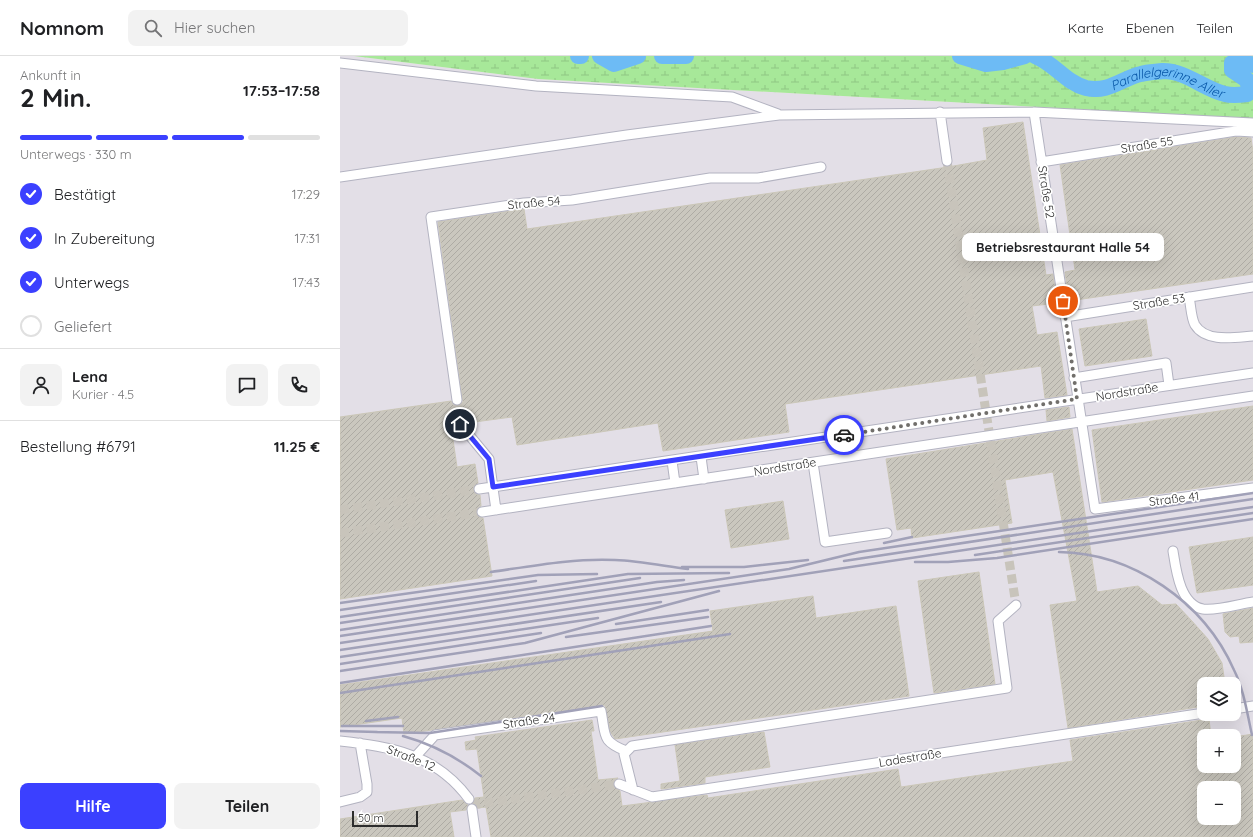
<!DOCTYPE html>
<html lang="de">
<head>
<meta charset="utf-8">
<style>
  :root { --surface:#fff; --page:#f2f2f2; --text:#202124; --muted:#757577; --line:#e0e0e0; --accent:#3b40ff }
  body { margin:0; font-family:Quicksand,sans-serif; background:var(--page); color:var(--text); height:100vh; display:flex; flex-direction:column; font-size:15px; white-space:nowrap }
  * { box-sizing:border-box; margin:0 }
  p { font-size:13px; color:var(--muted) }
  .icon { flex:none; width:22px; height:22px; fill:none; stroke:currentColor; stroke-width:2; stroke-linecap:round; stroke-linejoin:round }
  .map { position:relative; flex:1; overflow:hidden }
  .details { display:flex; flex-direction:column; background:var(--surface); width:340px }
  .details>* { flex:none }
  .tools { position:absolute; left:857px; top:621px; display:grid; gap:8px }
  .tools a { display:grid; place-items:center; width:44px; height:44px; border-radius:8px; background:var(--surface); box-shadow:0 4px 16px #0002; font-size:20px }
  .scale { position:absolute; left:12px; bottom:10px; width:66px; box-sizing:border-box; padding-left:4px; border:2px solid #2d2d2d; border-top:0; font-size:11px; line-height:14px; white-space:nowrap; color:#2d2d2d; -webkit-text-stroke:3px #fff; paint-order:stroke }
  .pin { position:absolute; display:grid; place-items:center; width:34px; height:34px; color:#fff; margin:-17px; border:2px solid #fff; border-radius:50%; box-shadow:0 1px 4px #0007 }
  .courier { position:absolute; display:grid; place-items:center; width:40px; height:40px; margin:-20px; border:3px solid #3b40ff; border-radius:50%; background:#fff; color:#222; box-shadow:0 1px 5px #0007 }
  .bubble { position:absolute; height:28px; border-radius:8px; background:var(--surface); box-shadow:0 4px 16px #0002; font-size:13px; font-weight:700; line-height:28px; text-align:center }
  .headline em { font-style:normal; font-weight:700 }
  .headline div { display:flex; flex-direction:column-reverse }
  .headline { display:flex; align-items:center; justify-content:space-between; height:68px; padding:0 20px }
  h1 { font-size:26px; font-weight:700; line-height:30px }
  .bar { display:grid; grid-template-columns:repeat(4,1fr); gap:6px 4px; align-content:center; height:48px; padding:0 20px }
  .bar i { height:5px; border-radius:3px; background:var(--line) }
  .bar .current { background:var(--accent) }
  .bar p { grid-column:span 4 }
  .line { display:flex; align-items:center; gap:10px; padding:0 20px; border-top:1px solid var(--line) }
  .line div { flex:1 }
  .round { display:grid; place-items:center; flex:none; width:42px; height:42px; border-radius:8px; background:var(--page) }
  ol { padding:0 20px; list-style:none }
  li { display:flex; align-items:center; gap:12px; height:44px }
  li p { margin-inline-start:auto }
  li .icon { padding:4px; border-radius:50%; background:var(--accent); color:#fff; stroke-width:4 }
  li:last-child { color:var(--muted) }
  li i { width:22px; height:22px; border:2px solid var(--line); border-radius:50% }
  .button { display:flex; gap:8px; margin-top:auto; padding:8px 20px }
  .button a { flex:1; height:46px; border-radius:8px; background:var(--accent); color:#fff; font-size:16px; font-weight:700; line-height:46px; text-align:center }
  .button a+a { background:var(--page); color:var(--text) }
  header { display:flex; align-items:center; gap:24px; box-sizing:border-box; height:56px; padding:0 20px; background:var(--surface); border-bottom:1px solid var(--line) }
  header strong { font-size:19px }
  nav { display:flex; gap:22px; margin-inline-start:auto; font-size:14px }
  .search { width:280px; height:36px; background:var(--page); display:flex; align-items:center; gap:10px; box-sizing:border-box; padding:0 14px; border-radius:8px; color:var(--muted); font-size:15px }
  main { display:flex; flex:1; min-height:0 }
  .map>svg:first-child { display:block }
</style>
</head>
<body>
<header>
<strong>Nomnom</strong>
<div class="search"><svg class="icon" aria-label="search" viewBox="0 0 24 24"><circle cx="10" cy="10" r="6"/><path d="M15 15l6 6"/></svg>Hier suchen</div>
<nav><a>Karte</a><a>Ebenen</a><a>Teilen</a></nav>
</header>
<main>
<section class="details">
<div class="headline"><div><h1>2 Min.</h1><p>Ankunft in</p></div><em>17:53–17:58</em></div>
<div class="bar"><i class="current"></i><i class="current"></i><i class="current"></i><i></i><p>Unterwegs · 330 m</p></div>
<ol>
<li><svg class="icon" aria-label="check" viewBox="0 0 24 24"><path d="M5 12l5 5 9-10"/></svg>Bestätigt<p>17:29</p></li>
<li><svg class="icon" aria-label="check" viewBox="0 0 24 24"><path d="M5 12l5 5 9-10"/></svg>In Zubereitung<p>17:31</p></li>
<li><svg class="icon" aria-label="check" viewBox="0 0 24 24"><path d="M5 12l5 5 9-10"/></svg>Unterwegs<p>17:43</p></li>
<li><i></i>Geliefert</li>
</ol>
<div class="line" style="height:72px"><a class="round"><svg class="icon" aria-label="person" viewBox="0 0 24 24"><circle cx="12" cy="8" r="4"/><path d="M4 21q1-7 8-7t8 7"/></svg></a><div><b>Lena</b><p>Kurier · 4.5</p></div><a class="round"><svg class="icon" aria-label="chat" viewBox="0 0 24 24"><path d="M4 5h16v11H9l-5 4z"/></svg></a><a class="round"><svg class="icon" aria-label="phone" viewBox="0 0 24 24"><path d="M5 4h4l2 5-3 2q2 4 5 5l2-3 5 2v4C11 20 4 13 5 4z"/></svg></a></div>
<div class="line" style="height:52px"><div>Bestellung #6791</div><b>11.25 €</b></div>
<div class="button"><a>Hilfe</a><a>Teilen</a></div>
</section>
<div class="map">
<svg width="913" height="781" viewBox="0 0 913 781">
  <defs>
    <pattern id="wetland-marsh" width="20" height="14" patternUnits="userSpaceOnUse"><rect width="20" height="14" fill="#a7e899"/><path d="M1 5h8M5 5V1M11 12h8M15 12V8" fill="none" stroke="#90c784"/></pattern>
    <pattern id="building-hatch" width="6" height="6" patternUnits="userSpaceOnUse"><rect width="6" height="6" fill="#cac7be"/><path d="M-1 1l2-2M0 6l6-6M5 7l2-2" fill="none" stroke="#aeaba4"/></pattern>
  </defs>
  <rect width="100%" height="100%" fill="#efeadf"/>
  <path fill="#e3dfe7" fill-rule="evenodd" d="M0,0H14L198,23L913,63V781H0ZM864,628H894V658H864ZM864,680H894V710H864ZM864,732H894V762H864Z"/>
  <path fill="url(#wetland-marsh)" d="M14,0H913V63L198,23Z"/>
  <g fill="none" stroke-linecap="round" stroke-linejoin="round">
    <g stroke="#6dbbf5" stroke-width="16">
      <path d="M238,0H241"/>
      <path d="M260,0L274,8L298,0"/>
      <path d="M322,0H346"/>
      <path d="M620,0L646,8L663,6L685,0"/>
      <path id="s1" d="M695,0C714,7 726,27 746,32C769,37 782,22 801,18C808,16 816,16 823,15C846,15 864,33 885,38C892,40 900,39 907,38L909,32L907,24L892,14V7L898,4L913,9"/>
    </g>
  </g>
  <path fill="url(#building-hatch)" stroke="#cbc7b8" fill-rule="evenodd" d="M683,66L706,219L713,218L717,247L692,250L697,279L717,276L727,339L705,342L701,310L445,348L449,376L323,395L318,367L177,389L172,361L127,367L122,363L119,362L115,366L114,369L111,370L117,411L135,408L138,427L134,430L133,434L136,438L140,439L141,450L138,452L136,456L138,460L143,462L152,520L0,543V361L111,345L113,348L117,350L123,346L98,166L184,153L187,173L608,111L647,104L643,72Z
    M896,81L911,82L913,96V218L729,245L725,216L735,214L720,109Z
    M806,263L812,300L745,310L739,273Z
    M913,350V424L762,446L752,374Z
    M729,351L730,361L707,365L706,354Z
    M732,373L757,536L798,530L822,549L836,548L851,564L868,583L882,607L885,628H864V650L728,672L710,549L737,545L713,416L665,424L672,467L572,482L571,472L557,474L546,403Z
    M443,445L449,483L391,492L385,454Z
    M913,481V529L857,537L849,491Z
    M639,516L655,628L594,637L578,525Z
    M473,540L476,562L556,550L569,640L275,683L270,675L265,649L64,678L62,662L0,671V629L373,575L370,555Z
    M913,552V586L900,587L899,580L890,581L885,576L883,558Z
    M869,663L871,680H864V710H894V681L913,678V781H151L146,751L138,752L133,747L135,742L144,741L137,693L126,694L125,686L136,684L135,681L252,664L254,675H251L258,724L278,722L274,725L273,729L280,735L282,750L367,739L368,742L558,713L561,731L733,705L730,684ZM864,732H894V762H864Z
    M424,676L430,711L365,721V727L321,733V728L340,725L335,689Z
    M122,744L128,749L126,754L110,756L114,781H0V763Z"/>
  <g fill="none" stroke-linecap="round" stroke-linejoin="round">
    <path stroke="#c8c4bb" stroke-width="9" stroke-dasharray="9 4.5" stroke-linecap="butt" d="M607,105L676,549
      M117,344L120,368
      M0,454L139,433
      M0,477L142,456
      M131,749L279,728"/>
    <defs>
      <path id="minor" d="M0,7L196,30L392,41L438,58
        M600,56L607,105
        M694,56L755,453L913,432
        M701,106L896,75L913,76
        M0,121L287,79L439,59L694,56L913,67
        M849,241C851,250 851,262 855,269C866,287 896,281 913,280
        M725,261L913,231
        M734,322L826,307L829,329
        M117,344L91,161L184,147L232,144L370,122H418L481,111
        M120,368L149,403L156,454
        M361,401L364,423
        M332,405L335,427
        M473,407L485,486L547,477
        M139,433L913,317
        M142,456L913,340
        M833,495C836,514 840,549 863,553C877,555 899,548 913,546
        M894,653L913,650
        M0,685C52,691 96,698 129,743
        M75,701L95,679L261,655C266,680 261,685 286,695
        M279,728L312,741L864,657
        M293,734L284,698L292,690L667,632L658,565L676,549
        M0,746L20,741L27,736V728L20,687
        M132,753L136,781"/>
    </defs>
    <use href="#minor" stroke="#b3b3c1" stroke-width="11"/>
    <use href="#minor" stroke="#fff" stroke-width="9"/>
    <path stroke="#a1a1b8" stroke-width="2.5" d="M544,487L572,481
      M719,496C793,497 864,546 894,614C904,634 907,657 912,679
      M635,499L913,457
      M504,505L913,443
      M575,506H608L657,502L913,463
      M342,511H404L468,504
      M151,516C192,510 234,502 275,504C300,505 324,510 348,513
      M0,547L198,519L257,518
      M0,554L196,525
      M0,561L288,518L389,517
      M0,567L300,522
      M276,568L368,554
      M0,574L317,526L344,524
      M0,580L449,513L519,496L913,437
      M226,581L368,561
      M0,587L913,451
      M0,594L321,546
      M0,601L258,562
      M0,608L201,577
      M0,615L185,587L379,535
      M0,627L371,570
      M0,637L390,578
      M26,665L58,661
      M2,670H63
      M0,675L37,676
      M33,676L90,677L262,650
      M63,680C92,688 117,701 141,720"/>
  </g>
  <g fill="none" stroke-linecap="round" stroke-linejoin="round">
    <path stroke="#716f6b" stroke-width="4" stroke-dasharray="0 7.2" d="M504,379L737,343L723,245"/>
    <path stroke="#3b40ff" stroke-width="5" d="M120,368L149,403L153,431L504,379"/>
  </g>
  <g text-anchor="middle" stroke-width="3.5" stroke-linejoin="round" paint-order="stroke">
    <g font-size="12" fill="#2d2d2d" stroke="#fff">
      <text transform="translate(807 89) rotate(-9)" y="4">Straße 55</text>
      <text transform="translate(706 136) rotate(81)" y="4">Straße 52</text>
      <text transform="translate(194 147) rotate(-5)" y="4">Straße 54</text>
      <text transform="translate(819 246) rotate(-9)" y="4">Straße 53</text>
      <text transform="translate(787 336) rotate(-9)" y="4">Nordstraße</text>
      <text transform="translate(445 411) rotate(-9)" y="4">Nordstraße</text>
      <text transform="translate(834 443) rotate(-7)" y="4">Straße 41</text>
      <text transform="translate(189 665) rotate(-8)" y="4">Straße 24</text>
      <text transform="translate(71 702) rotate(22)" y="4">Straße 12</text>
      <text transform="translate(570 702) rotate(-9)" y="4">Ladestraße</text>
    </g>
    <g font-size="13" font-style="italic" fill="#0756a7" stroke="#fff">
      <text dy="5" stroke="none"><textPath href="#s1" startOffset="146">Parallelgerinne Aller</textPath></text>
    </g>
  </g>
</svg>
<div class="tools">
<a><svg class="icon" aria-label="layers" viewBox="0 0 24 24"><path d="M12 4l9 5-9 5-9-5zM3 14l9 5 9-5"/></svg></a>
<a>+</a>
<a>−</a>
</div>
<div class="scale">50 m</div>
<div class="pin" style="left:723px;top:245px;background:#ea580c"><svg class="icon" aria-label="bag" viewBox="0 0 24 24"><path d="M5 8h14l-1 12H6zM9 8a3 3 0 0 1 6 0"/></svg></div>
<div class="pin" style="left:120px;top:368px;background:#1f2937"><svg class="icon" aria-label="home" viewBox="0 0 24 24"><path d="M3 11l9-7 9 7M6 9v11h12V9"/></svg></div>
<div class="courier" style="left:504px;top:379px"><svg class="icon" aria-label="car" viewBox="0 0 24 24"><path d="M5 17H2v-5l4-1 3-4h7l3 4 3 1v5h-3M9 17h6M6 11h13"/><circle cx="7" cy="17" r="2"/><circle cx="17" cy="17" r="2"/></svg></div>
<div class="bubble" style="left:622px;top:177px;width:202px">Betriebsrestaurant Halle 54</div>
</div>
</main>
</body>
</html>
